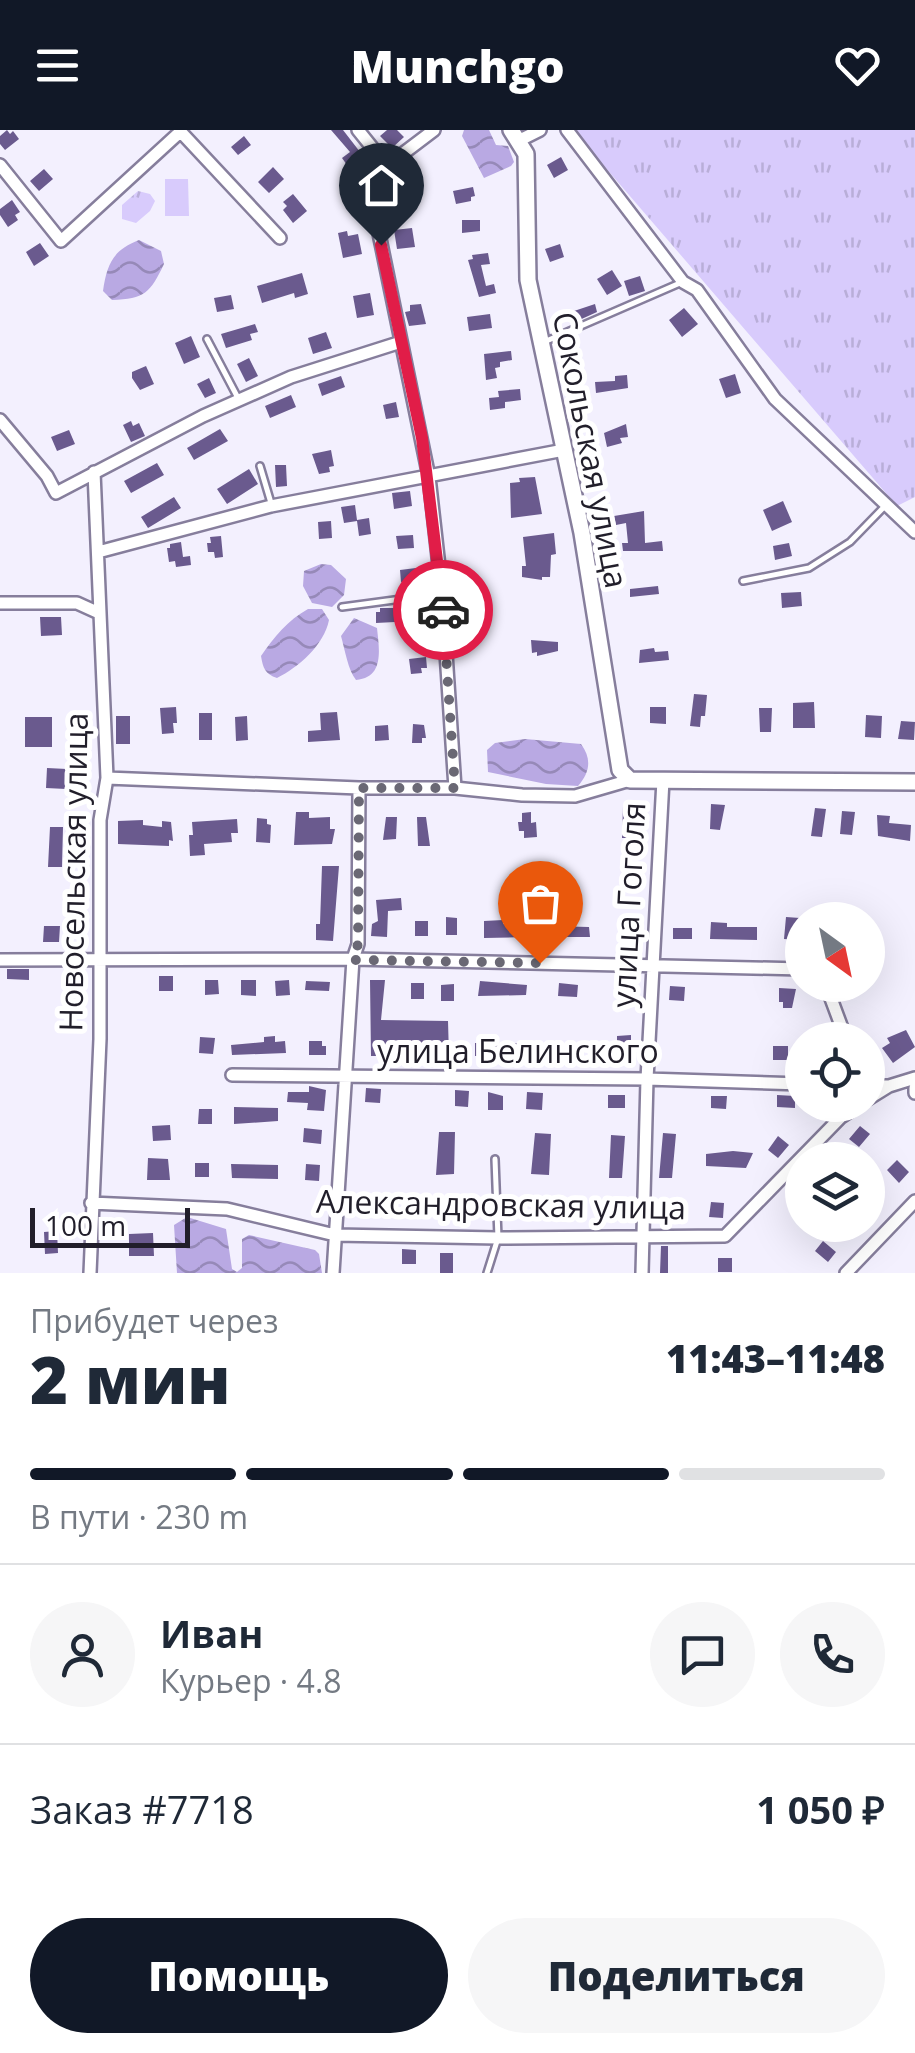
<!DOCTYPE html>
<html lang="ru">
<head>
<meta charset="utf-8">
<style>
  :root { --surface:#fff; --page:#f6f6f7; --text:#1f2937; --muted:#747a83; --line:#e0e1e3; --accent:#111827 }
  body { margin:0; font-family:"Open Sans",sans-serif; background:var(--page); color:var(--text); height:100vh; display:flex; flex-direction:column; font-size:38px; white-space:nowrap }
  * { box-sizing:border-box; margin:0 }
  p { font-size:32px; color:var(--muted) }
  .icon { flex:none; width:55px; height:55px; fill:none; stroke:currentColor; stroke-width:2; stroke-linecap:round; stroke-linejoin:round }
  .map { position:relative; height:1143px; overflow:hidden }
  .side { display:flex; flex-direction:column; background:var(--surface); flex:1 }
  .side>* { flex:none }
  .needle { width:65px; rotate:147deg }
  .tools { position:absolute; left:785px; top:772px; display:grid; gap:20px }
  .tools a { display:grid; place-items:center; width:100px; height:100px; border-radius:50%; background:var(--surface); box-shadow:0 10px 40px #0002; font-size:50px }
  .scale { position:absolute; left:30px; bottom:25px; width:160px; box-sizing:border-box; padding-left:10px; border:5px solid #211e2a; border-top:0; font-size:28px; line-height:35px; white-space:nowrap; color:#211e2a; -webkit-text-stroke:8px #fff; paint-order:stroke }
  .pin { position:absolute; display:grid; place-items:center; width:85px; height:85px; color:#fff; margin:-102px -42px; border-radius:50% 50% 50% 0; rotate:-45deg; box-shadow:0 0 10px #0007 }
  .pin .icon { rotate:45deg }
  .courier { position:absolute; display:grid; place-items:center; width:100px; height:100px; margin:-50px; border:8px solid #e11d48; border-radius:50%; background:#fff; color:#222; box-shadow:0 2px 12px #0007 }
  .headline em { font-style:normal; font-weight:800 }
  .headline div { display:flex; flex-direction:column-reverse }
  .headline { display:flex; align-items:center; justify-content:space-between; height:170px; padding:0 30px }
  h1 { font-size:65px; font-weight:800; line-height:75px }
  .bar { display:grid; grid-template-columns:repeat(4,1fr); gap:15px 10px; align-content:center; height:120px; padding:0 30px }
  .bar i { height:12px; border-radius:8px; background:var(--line) }
  .bar .selected { background:var(--accent) }
  .bar p { grid-column:span 4 }
  .line { display:flex; align-items:center; gap:25px; padding:0 30px; border-top:2px solid var(--line) }
  .line div { flex:1 }
  .round { display:grid; place-items:center; flex:none; width:105px; height:105px; border-radius:52px; background:var(--page) }
  .button { display:flex; gap:20px; margin-top:auto; padding:20px 30px }
  .button a { flex:1; height:115px; border-radius:60px; background:var(--accent); color:#fff; font-size:40px; font-weight:800; line-height:115px; text-align:center }
  .button a+a { background:var(--page); color:var(--text) }
  header { display:flex; justify-content:space-between; align-items:center; height:130px; padding:0 30px; background:var(--accent); color:#fff; font-size:45px; font-weight:800 }
  .map>svg:first-child { display:block }
</style>
</head>
<body>
<header><svg class="icon" aria-label="menu" viewBox="0 0 24 24"><path d="M4 6h16M4 12h16M4 18h16"/></svg>Munchgo<svg class="icon" aria-label="heart" viewBox="0 0 24 24"><path d="M12 20l-8-8c-3-5 5-10 8-4 3-6 11-1 8 4z"/></svg></header>
<div class="map">
<svg width="915" height="1143" viewBox="0 0 915 1143">
  <defs>
    <pattern id="park-tufts" width="24" height="20" patternUnits="userSpaceOnUse" patternTransform="scale(2.5)"><rect width="24" height="20" fill="#d8cbfc"/><path d="M3 7l-1-3M5 7V3M7 7l1-3M15 17l-1-3M17 17v-4M19 17l1-3" fill="none" stroke="#b9aed8"/></pattern>
    <pattern id="water-waves" width="16" height="10" patternUnits="userSpaceOnUse" patternTransform="scale(2.5)"><rect width="16" height="10" fill="#b9a9e3"/><path d="M0 5q4-4 8 0t8 0" fill="none" stroke="#9689b8"/></pattern>
  </defs>
  <rect width="100%" height="100%" fill="#f3f0fe"/>
  <path fill="url(#park-tufts)" d="M573,0H915V367L897,376Z
    M138,61L150,64L155,71L150,81L136,93L122,89V75Z"/>
  <path fill="#d8cbfc" d="M165,49H188L189,86H165Z"/>
  <path fill="url(#water-waves)" d="M464,0H489L496,15L508,16L514,32L511,36L484,48L462,6Z
    M139,110L161,121L164,134C150,163 145,169 112,170L103,161C107,134 113,120 139,110Z
    M321,434L331,435L346,449L344,465L332,477L312,473L303,456L304,441Z
    M308,479H322L329,490C324,515 299,537 277,548C265,544 263,538 261,526C274,507 288,490 308,479Z
    M354,488L377,498C379,518 385,548 356,550C348,540 345,520 341,506Z
    M525,609L581,614C592,629 590,642 578,656L546,654L488,642L487,620L495,613Z
    M187,1087L226,1099L232,1139L237,1142L242,1138V1109L249,1105L315,1120L319,1124L322,1143H177L174,1095Z"/>
  <path fill="#6a5a8e" d="M7,0L10,4L13,1L19,9L5,20L0,14V6Z
    M331,0H343L367,31L352,42L342,28L350,22Z
    M387,0H397L404,7L392,18L380,6Z
    M244,6L251,15L238,25L231,17Z
    M561,27L568,40L554,48L547,35Z
    M273,37L284,49L269,63L258,52Z
    M44,39L53,49L39,61L30,51Z
    M473,57L475,66L471,67V71L456,74L453,61Z
    M293,64L307,81L293,93L283,80L287,76L283,72Z
    M12,70L20,82L15,85L18,90L8,97L0,85V79Z
    M462,90H480V101L462,103Z
    M412,98L415,117L397,119L394,100Z
    M347,101L348,106L358,104L362,124L343,128L338,103Z
    M40,113L49,126L34,136L26,122Z
    M560,114L564,127L550,132L545,119Z
    M488,123L490,134L481,135L486,156L494,154L496,163L479,167L468,130L473,129L472,125Z
    M612,140L622,156L607,165L597,149Z
    M302,143L308,164L295,168L294,163L262,173L257,156Z
    M640,146L645,161L629,166L624,151Z
    M370,163L374,185L357,188L353,166Z
    M231,165L234,179L217,182L214,168Z
    M421,174L426,194L409,196L405,182L410,181V175Z
    M595,174L597,182L575,192L571,182Z
    M684,178L698,194L682,207L669,190Z
    M490,184L492,198L469,201L467,187Z
    M255,194L258,202L250,204L252,210L226,218L221,204Z
    M326,202L332,218L313,224L308,208Z
    M191,206L200,227L184,234L175,213Z
    M511,221L512,230L500,232V237L495,238L497,248L486,250L484,224Z
    M249,228L258,246L246,252L237,234Z
    M146,236L154,254L140,260L132,248V242Z
    M735,244L741,263L726,268L719,249Z
    M627,245L628,258L596,263L595,252L615,251V246Z
    M341,246L345,257L322,266L318,254Z
    M209,248L216,263L205,268L197,254Z
    M520,259L521,270L505,272V278L490,280L489,268L499,267L498,261Z
    M291,265L296,277L270,288L265,276Z
    M396,272L399,287L386,289L383,275Z
    M131,291L133,296L139,293L145,306L131,312L123,295Z
    M626,294L628,307L620,308L622,313L607,317L604,303Z
    M220,299L228,311L194,330L187,318Z
    M69,300L75,314L57,321L51,307Z
    M331,320L334,336L329,337L330,342L319,344L312,324Z
    M157,333L164,345L131,363L124,351Z
    M275,335H286L287,356L276,357Z
    M249,339L258,354L227,374L217,359Z
    M535,347L542,384L511,388L510,353L520,352L519,348Z
    M410,361L412,376L394,379L392,363Z
    M174,367L181,378L148,398L141,387Z
    M783,371L792,392L772,401L763,380Z
    M355,375L357,390L369,388L371,404L359,406L357,391L344,393L341,377Z
    M644,381L645,413L662,411L663,421H623L622,413H628L626,393L616,395L614,386Z
    M331,391L332,408L319,409L318,392Z
    M554,403L556,424L551,425L550,447H542V450L522,447V436H526L523,407Z
    M413,405L414,418L398,419L396,406Z
    M221,406L223,427L215,428L214,422H208L207,413H211L210,407Z
    M181,412L183,427L190,426L191,435L176,437L175,431L169,432L167,418H170V414Z
    M789,413L792,426L775,430L773,416Z
    M416,438L418,450L401,452L400,440Z
    M658,456L659,464L630,467V459Z
    M801,462L802,476L782,478L781,463Z
    M380,478H395V492L376,493V482H380Z
    M421,485L422,499L402,502L400,488Z
    M40,487H61L62,505L41,506Z
    M531,510L558,512V521L537,526V522L532,523Z
    M654,518L655,522L668,521L669,530L639,533L640,520Z
    M426,527L427,538H421L422,543L411,544L409,529Z
    M694,564L707,565L705,586H701L700,597L690,596Z
    M814,572L815,598H793V573Z
    M176,577L177,593H173L174,603L162,604L160,578Z
    M650,577H666V594L650,593Z
    M759,578H772L771,602H760Z
    M337,582L340,610L308,612V601L321,600L320,583Z
    M199,583H212V610H199Z
    M866,585L882,586L881,608L865,607Z
    M116,586H130V614H116Z
    M247,586L248,610L236,611L235,587Z
    M25,587H52V617H25Z
    M901,591L915,592L914,610L898,609Z
    M413,594L424,595L426,608H422V613H412Z
    M388,595L389,610L375,611V596Z
    M47,638L67,639L66,659L46,658Z
    M711,674L725,675L720,700L710,699Z
    M623,677H632V687H637L632,708H622Z
    M815,678L826,679L822,707L811,706Z
    M842,681L855,682L852,705L840,704Z
    M296,682H309V688L330,687V699H335L332,714L294,715Z
    M531,682V693L536,692L537,707L524,708V701H519L518,692H522V683Z
    M877,685L890,686L889,693L911,695L910,711L878,706Z
    M386,687H397L396,709L383,710Z
    M417,687H426L430,716H418Z
    M257,688L267,689V694L271,695L270,713L256,712Z
    M237,689L238,703H231L232,712L204,714L205,725L190,726L189,705H193L192,692Z
    M143,690V695L162,697V691L171,692L173,711L169,710V716L118,714V691Z
    M50,697H63L62,737H48Z
    M322,736H339L333,811L316,810V794H320Z
    M401,768L402,780L388,781L387,807L371,806L372,794L378,791L376,770Z
    M446,787L457,788V805H446Z
    M786,787L800,788L798,810L784,809Z
    M503,790V794L526,797V807L484,808V791Z
    M415,791H428V806H415Z
    M711,792L727,793V797H757V810L710,809Z
    M44,796H60L59,812H43Z
    M550,796L589,797L590,807H550Z
    M673,798H692V809H673Z
    M7,839H29V850L7,849Z
    M159,846H173V861H159Z
    M205,850H218L219,864L205,865Z
    M241,850H256V866L241,865Z
    M289,850L290,865L276,866L275,851Z
    M370,850H385L381,890L448,891L449,926H371Z
    M306,851L330,852L329,861L305,860Z
    M480,851L527,855L526,865L478,866Z
    M411,853H424V869H411Z
    M559,853L578,855L577,867L558,866Z
    M454,854V871H441V855Z
    M621,854L634,856L631,871L618,870Z
    M670,856L685,857L684,871L669,870Z
    M779,858L796,859L792,878H783V872H779Z
    M906,900L915,917L893,933L882,918L890,913L887,908Z
    M631,905V919H617V906Z
    M275,906V912L285,911L286,923L232,925L231,915L264,912V907Z
    M200,907L215,908L213,924L199,923Z
    M309,911H322V916H326V925H309Z
    M475,913H518V926H475Z
    M773,916H788V930H773Z
    M309,956L326,960L324,981L307,980L308,973L287,972L288,962H309Z
    M366,958L381,959L380,973L365,972Z
    M455,960L469,961L468,977L455,976Z
    M488,962L503,966V980H488Z
    M527,962L543,963L542,980L526,979Z
    M608,965H625V978H608Z
    M777,965L795,966V978L777,977Z
    M711,966H727L726,979L711,978Z
    M234,977L278,978V991L234,994Z
    M199,979H212V994H198Z
    M170,995L171,1010L153,1011L152,996Z
    M860,996L870,1004L859,1017L849,1009Z
    M304,998L322,1000L321,1014L303,1012Z
    M439,1002H455L454,1044L436,1045Z
    M535,1003L551,1004L549,1045L531,1044Z
    M663,1003L676,1004L672,1048H659Z
    M611,1005L625,1006L622,1048H609Z
    M778,1006L789,1015L778,1028L768,1020Z
    M733,1021L753,1023L746,1038L706,1036V1024Z
    M148,1028L168,1029L170,1050H147Z
    M897,1030L909,1042L899,1053L887,1040Z
    M195,1033H209V1047H195Z
    M231,1034L278,1035V1049L232,1048Z
    M306,1034L320,1035L319,1051L305,1050Z
    M361,1072L376,1073L375,1086L360,1085Z
    M711,1072L724,1073L723,1088L709,1087Z
    M604,1075L618,1076V1090H604Z
    M551,1076H567V1091H551Z
    M57,1101L58,1123L45,1124L44,1102Z
    M153,1103L154,1126H129V1104Z
    M823,1111L836,1122L828,1132L815,1121Z
    M661,1116H668V1143H660Z
    M402,1119L416,1120V1134H402Z
    M440,1123H453V1143H440Z
    M718,1128H732V1142H718Z"/>
  <g fill="none" stroke-linecap="round" stroke-linejoin="round">
    <defs>
      <path id="lane" d="M207,209L238,268
        M544,212L680,153
        M260,336L271,373
        M743,451L809,438L850,412L885,376
        M342,477L439,464
        M487,1143L498,1108L495,1029"/>
      <path id="street" d="M179,0L280,108
        M358,0L387,36
        M434,0L368,50L429,347L442,463L455,658
        M567,0L683,152L697,160L775,269L915,402
        M518,11L540,0
        M0,35L61,111L180,2
        M0,290L47,346L56,363L203,286L291,247L401,212
        M98,422L271,376L564,320
        M0,473H77L99,483
        M107,648L359,658H455L522,665L575,666L630,650
        M0,830L353,829L802,839
        M826,855L842,898V910
        M232,945L647,949L802,954
        M868,956H889L915,948
        M915,958V963
        M868,969L889,956
        M91,1073L227,1079L335,1105L498,1108L725,1106L841,987L859,975
        M90,1143L100,909V690L107,648L94,342
        M333,1143L353,829L358,814L359,658
        M642,1143L647,949L663,650
        M846,1143L915,1071"/>
      <path id="secondary" d="M511,0L526,24L528,150L582,403L620,640L630,650L915,652"/>
    </defs>
    <use href="#lane" stroke="#867e9c" stroke-width="10"/>
    <use href="#street" stroke="#867e9c" stroke-width="16"/>
    <use href="#secondary" stroke="#867e9c" stroke-width="20"/>
    <use href="#lane" stroke="#fff" stroke-width="5"/>
    <use href="#street" stroke="#fff" stroke-width="11"/>
    <use href="#secondary" stroke="#fff" stroke-width="15"/>
  </g>
  <g fill="none" stroke-linecap="round" stroke-linejoin="round">
    <path stroke="#6a6874" stroke-width="10" stroke-dasharray="0 18" d="M443,480L455,658H359L358,814L353,830L540,833"/>
    <path stroke="#e11d48" stroke-width="12" d="M381,115L422,308L443,480"/>
  </g>
  <g text-anchor="middle" stroke-width="10" stroke-linejoin="round" paint-order="stroke">
    <g font-size="32" fill="#211e2a" stroke="#fff">
      <text transform="translate(590 320) rotate(79)" y="11">Сокольская улица</text>
      <text transform="translate(74 742) rotate(-89)" y="11">Новосельская улица</text>
      <text transform="translate(629 775) rotate(-87)" y="11">улица Гоголя</text>
      <text x="518" y="933">улица Белинского</text>
      <text transform="translate(501 1075) rotate(1)" y="11">Александровская улица</text>
    </g>
  </g>
</svg>
<div class="tools">
<a><svg class="needle" viewBox="-14 -14 28 28"><path d="M0-13l5 13h-10z" fill="#e53935"/><path d="M0 13l5-13h-10z" fill="#747a83"/></svg></a>
<a><svg class="icon" aria-label="locate" viewBox="0 0 24 24"><circle cx="12" cy="12" r="6"/><path d="M12 2v4M12 18v4M2 12h4M18 12h4"/></svg></a>
<a><svg class="icon" aria-label="layers" viewBox="0 0 24 24"><path d="M12 4l9 5-9 5-9-5zM3 14l9 5 9-5"/></svg></a>
</div>
<div class="scale">100 m</div>
<div class="pin" style="left:540px;top:833px;background:#ea580c"><svg class="icon" aria-label="bag" viewBox="0 0 24 24"><path d="M5 8h14l-1 12H6zM9 8a3 3 0 0 1 6 0"/></svg></div>
<div class="pin" style="left:381px;top:115px;background:#1f2937"><svg class="icon" aria-label="home" viewBox="0 0 24 24"><path d="M3 11l9-7 9 7M6 9v11h12V9"/></svg></div>
<div class="courier" style="left:443px;top:480px"><svg class="icon" aria-label="car" viewBox="0 0 24 24"><path d="M5 17H2v-5l4-1 3-4h7l3 4 3 1v5h-3M9 17h6M6 11h13"/><circle cx="7" cy="17" r="2"/><circle cx="17" cy="17" r="2"/></svg></div>
</div>
<section class="side">
<div class="headline"><div><h1>2 мин</h1><p>Прибудет через</p></div><em>11:43–11:48</em></div>
<div class="bar"><i class="selected"></i><i class="selected"></i><i class="selected"></i><i></i><p>В пути · 230 m</p></div>
<div class="line" style="height:180px"><a class="round"><svg class="icon" aria-label="person" viewBox="0 0 24 24"><circle cx="12" cy="8" r="4"/><path d="M4 21q1-7 8-7t8 7"/></svg></a><div><b>Иван</b><p>Курьер · 4.8</p></div><a class="round"><svg class="icon" aria-label="chat" viewBox="0 0 24 24"><path d="M4 5h16v11H9l-5 4z"/></svg></a><a class="round"><svg class="icon" aria-label="phone" viewBox="0 0 24 24"><path d="M5 4h4l2 5-3 2q2 4 5 5l2-3 5 2v4C11 20 4 13 5 4z"/></svg></a></div>
<div class="line" style="height:130px"><div>Заказ #7718</div><b>1 050 ₽</b></div>
<div class="button"><a>Помощь</a><a>Поделиться</a></div>
</section>
</body>
</html>
